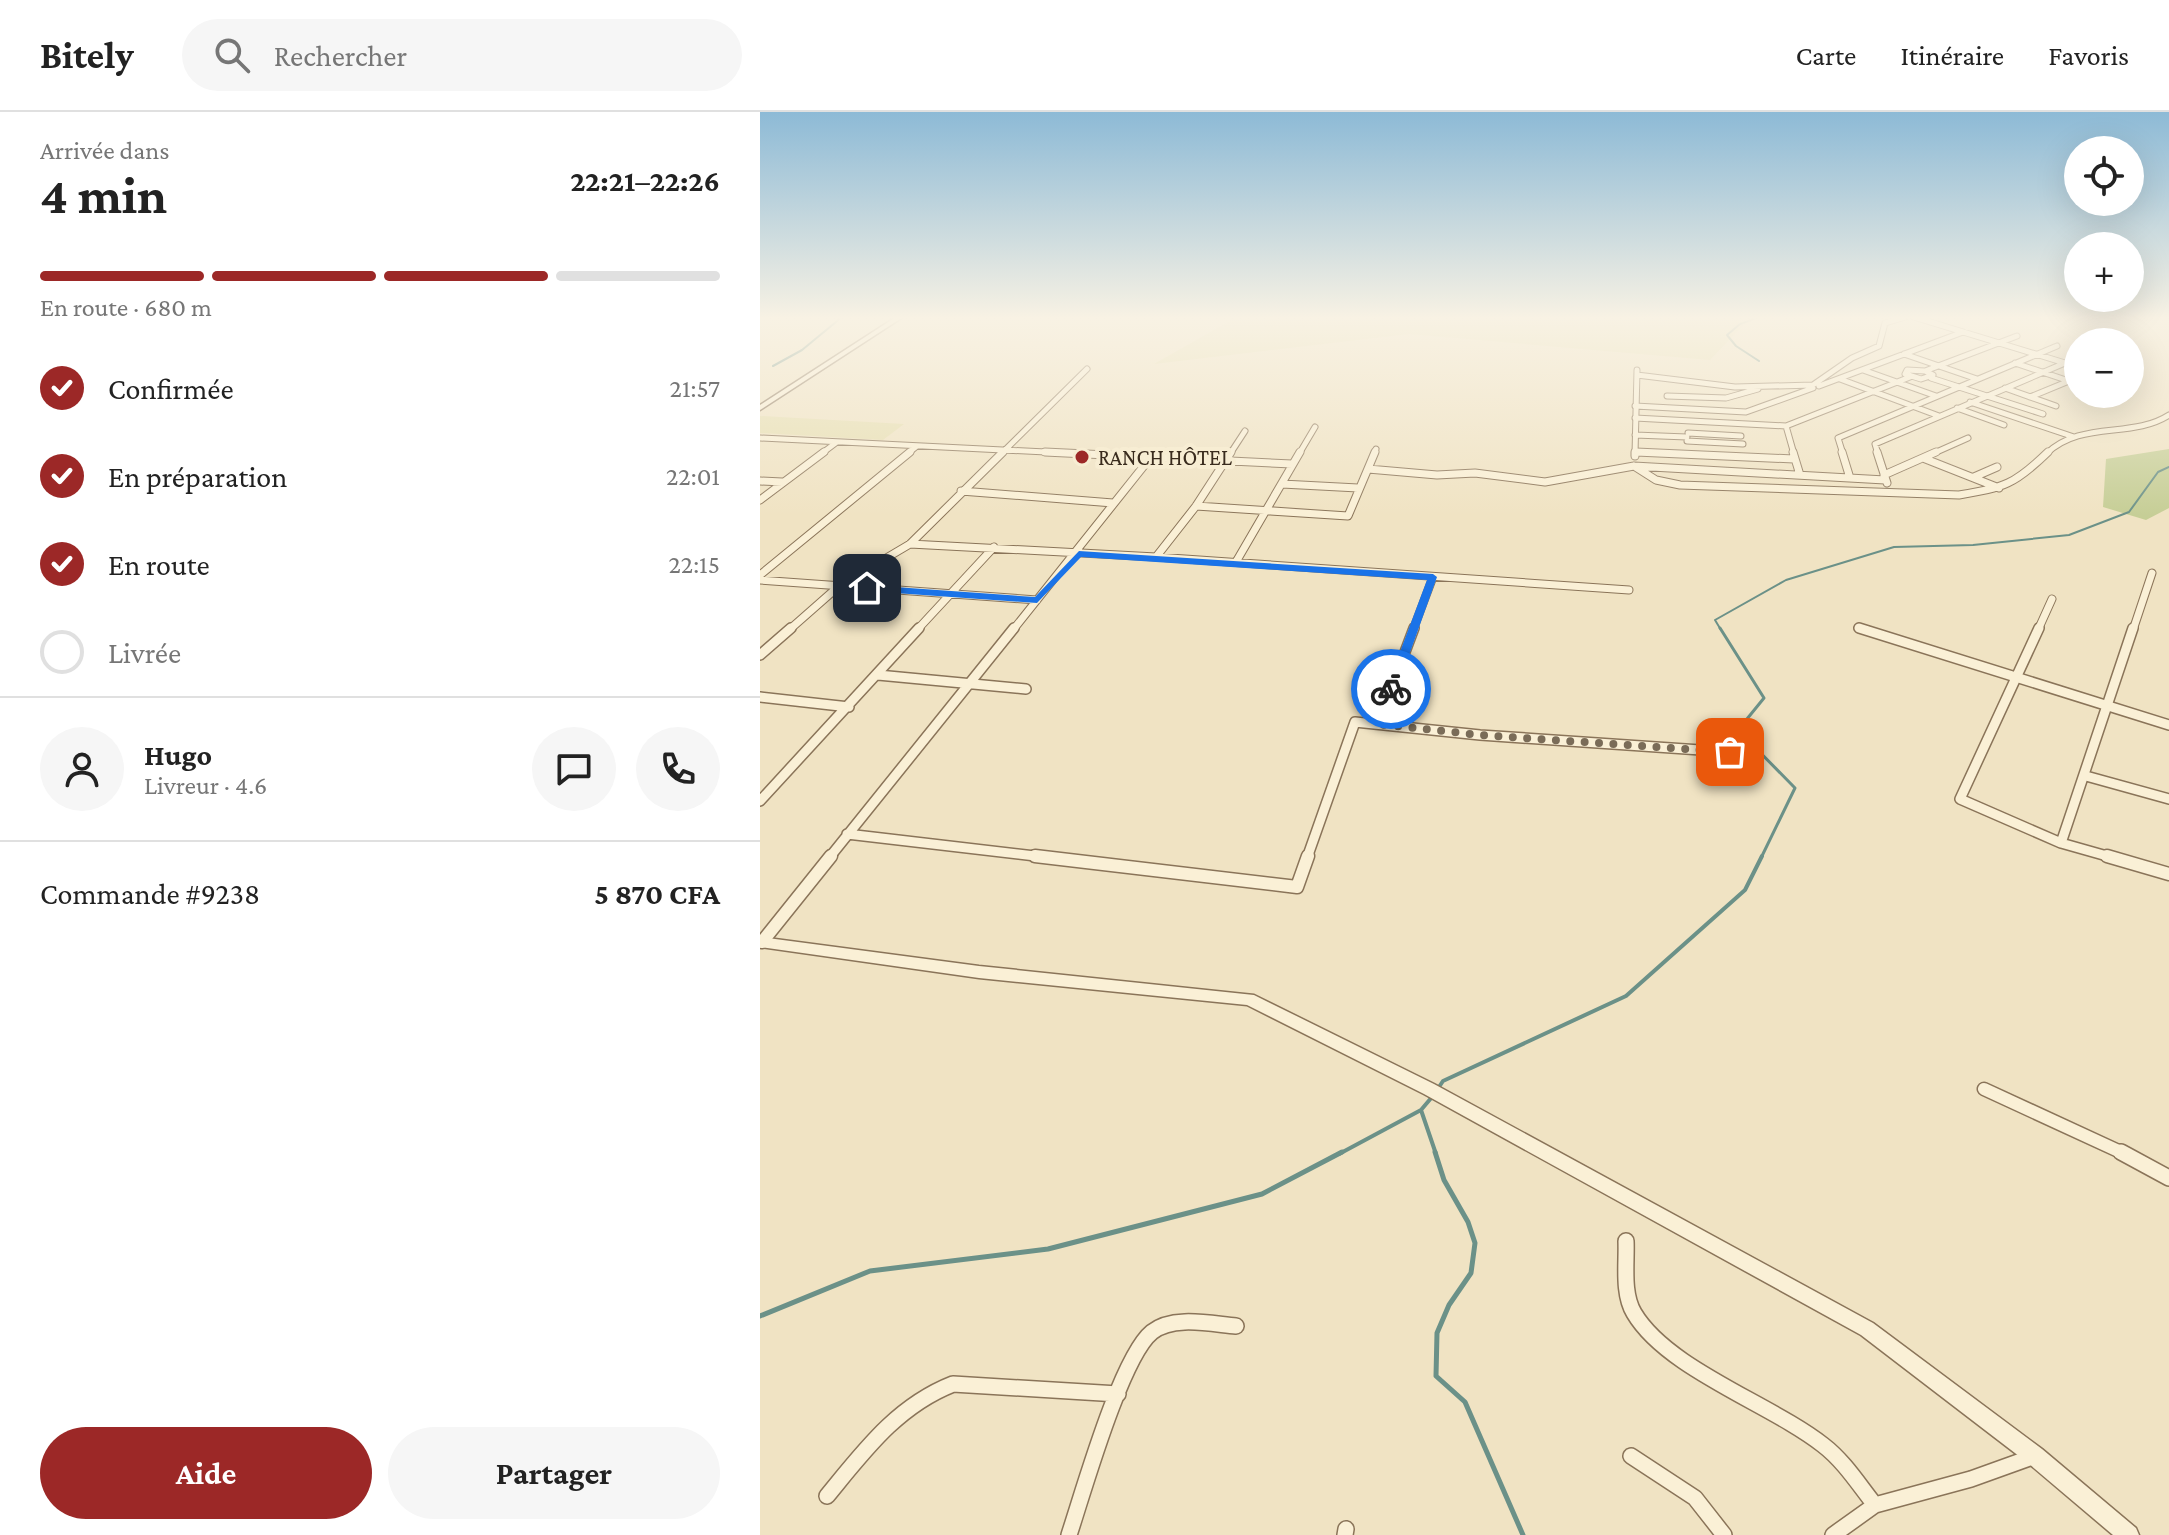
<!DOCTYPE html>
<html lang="fr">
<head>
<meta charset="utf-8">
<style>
  :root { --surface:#fff; --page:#f6f6f6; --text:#222; --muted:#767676; --line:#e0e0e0; --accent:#9c2827 }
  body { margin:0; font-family:"Crimson Pro",serif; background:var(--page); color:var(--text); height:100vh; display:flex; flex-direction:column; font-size:30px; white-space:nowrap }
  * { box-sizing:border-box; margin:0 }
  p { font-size:26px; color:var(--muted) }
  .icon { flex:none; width:44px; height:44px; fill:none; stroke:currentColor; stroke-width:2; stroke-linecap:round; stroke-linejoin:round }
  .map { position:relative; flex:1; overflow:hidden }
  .panel { display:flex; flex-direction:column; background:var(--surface); width:760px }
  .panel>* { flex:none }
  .controls { position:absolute; left:1304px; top:24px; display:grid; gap:16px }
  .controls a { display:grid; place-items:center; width:80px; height:80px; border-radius:50%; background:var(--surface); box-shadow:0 8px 32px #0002; font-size:40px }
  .pin { position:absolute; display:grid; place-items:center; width:68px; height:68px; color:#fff; margin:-34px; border-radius:16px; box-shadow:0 4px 12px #0006 }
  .courier { position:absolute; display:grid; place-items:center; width:80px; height:80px; margin:-40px; border:6px solid #1a73e8; border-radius:50%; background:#fff; color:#222; box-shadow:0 2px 10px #0007 }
  .headline em { font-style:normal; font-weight:700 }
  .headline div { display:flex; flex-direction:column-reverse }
  .headline { display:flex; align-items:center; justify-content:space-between; height:136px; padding:0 40px }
  h1 { font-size:52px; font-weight:700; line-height:60px }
  .bar { display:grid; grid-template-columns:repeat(4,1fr); gap:12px 8px; align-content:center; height:96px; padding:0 40px }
  .bar i { height:10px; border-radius:6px; background:var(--line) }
  .bar .current { background:var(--accent) }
  .bar p { grid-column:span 4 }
  .line { display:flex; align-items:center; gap:20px; padding:0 40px; border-top:2px solid var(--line) }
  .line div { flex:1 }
  .round { display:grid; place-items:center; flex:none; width:84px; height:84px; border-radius:42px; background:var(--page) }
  ol { padding:0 40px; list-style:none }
  li { display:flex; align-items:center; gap:24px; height:88px }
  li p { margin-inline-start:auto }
  li .icon { padding:8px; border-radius:50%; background:var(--accent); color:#fff; stroke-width:4 }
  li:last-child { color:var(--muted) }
  li i { width:44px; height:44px; border:4px solid var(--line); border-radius:50% }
  .primary-button { display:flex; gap:16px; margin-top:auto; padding:16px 40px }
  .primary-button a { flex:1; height:92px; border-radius:48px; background:var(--accent); color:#fff; font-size:32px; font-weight:700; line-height:92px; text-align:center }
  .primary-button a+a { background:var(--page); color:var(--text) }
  header { display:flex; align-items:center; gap:48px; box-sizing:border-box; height:112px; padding:0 40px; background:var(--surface); border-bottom:2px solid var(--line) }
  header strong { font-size:38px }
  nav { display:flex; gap:44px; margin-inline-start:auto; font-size:28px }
  .search { width:560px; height:72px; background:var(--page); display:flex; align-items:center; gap:20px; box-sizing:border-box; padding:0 28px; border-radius:44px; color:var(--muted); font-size:30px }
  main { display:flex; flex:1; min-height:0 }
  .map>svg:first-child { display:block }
</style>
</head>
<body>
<header>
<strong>Bitely</strong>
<div class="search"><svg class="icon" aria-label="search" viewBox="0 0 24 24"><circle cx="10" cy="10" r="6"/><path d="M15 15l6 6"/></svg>Rechercher</div>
<nav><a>Carte</a><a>Itinéraire</a><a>Favoris</a></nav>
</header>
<main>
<section class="panel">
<div class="headline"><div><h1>4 min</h1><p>Arrivée dans</p></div><em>22:21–22:26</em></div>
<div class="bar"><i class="current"></i><i class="current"></i><i class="current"></i><i></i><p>En route · 680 m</p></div>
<ol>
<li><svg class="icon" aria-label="check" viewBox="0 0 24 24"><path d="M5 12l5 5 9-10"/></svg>Confirmée<p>21:57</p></li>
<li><svg class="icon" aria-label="check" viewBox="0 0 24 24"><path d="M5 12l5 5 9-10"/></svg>En préparation<p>22:01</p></li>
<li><svg class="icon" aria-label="check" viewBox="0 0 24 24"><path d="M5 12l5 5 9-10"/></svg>En route<p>22:15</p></li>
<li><i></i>Livrée</li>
</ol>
<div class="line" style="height:144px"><a class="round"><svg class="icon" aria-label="person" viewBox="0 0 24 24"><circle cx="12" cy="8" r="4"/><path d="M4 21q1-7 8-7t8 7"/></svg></a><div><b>Hugo</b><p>Livreur · 4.6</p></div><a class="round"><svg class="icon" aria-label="chat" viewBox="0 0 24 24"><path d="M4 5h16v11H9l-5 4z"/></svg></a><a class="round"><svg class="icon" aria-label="phone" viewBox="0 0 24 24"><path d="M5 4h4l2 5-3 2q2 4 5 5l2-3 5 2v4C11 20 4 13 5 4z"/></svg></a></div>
<div class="line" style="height:104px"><div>Commande #9238</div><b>5 870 CFA</b></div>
<div class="primary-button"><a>Aide</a><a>Partager</a></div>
</section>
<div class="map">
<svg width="1409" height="1423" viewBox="0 0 1409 1423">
  <rect width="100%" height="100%" fill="#f0e3c3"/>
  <path fill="#e6deb0" d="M477,205H991L950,248L649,222L394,252Z
    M0,304L144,312L123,328L0,321Z"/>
  <path fill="#c6ce96" d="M1409,337V396L1386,408L1343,395L1346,347Z"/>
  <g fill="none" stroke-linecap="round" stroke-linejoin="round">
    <path stroke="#6b9188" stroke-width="2" d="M999,205L980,212L967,223L976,234L999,249
      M13,254L42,238L82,205
      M961,518L955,508L1026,468L1134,435L1213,433L1309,423L1369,400L1398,360L1409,355"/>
    <path stroke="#6b9188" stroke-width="3" d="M960,516L1004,586L978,618L1035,676L1001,746"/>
    <path stroke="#6b9188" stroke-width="4" d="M679,975L683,969L866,884L985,778L1002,744
      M661,998L676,1042
      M579,1042L661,998L672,985"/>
    <path stroke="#6b9188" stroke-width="5" d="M675,1040L684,1068L708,1110L715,1131L711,1161L689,1193L677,1221L676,1264L705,1290L763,1423
      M0,1204L110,1159L288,1137L502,1082L582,1040"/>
    <defs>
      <path id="minor-far4" d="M1144,242L1217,267
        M1255,251L1309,269L1270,285
        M1103,258L1176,284
        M1147,258L1165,259L1173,263L1161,267L1145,262Z
        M1165,259L1257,224
        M877,263L975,275L1053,273L1092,246L1119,234L1125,211L1145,205
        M1171,266L1283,302
        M1080,267L1179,304
        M1059,274L1203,220
        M1245,276L1296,294
        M907,284L966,286L998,277
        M1210,290L1314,325
        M875,294L986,300L1053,276
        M1197,296L1244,313
        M875,306L1026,314L1150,265
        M1026,314L1034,342
        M928,321L981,324
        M875,323L927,325
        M0,326L326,342
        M927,329L983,332
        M876,340L919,342
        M61,342L77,330
        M147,342L157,334
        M241,342L327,257
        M470,342L485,319
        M539,342L555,315
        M614,342L616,337
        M875,342L877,258
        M1083,342L1078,326L1297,234
        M1118,342L1115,332L1305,251L1154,205
        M1172,342L1208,326
        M1286,342C1321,308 1372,327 1409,303"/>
      <path id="minor-far3" d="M285,340L532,352
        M876,340L1034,347
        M1033,340L1040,363
        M1082,340L1090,366
        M1117,340L1127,371
        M875,344V340
        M1163,346L1239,376
        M874,354L896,368L920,373L1199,383C1245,375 1254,373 1288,340
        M608,357L677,363L715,361L785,370L874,354L1125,368
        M1124,363L1176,340
        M1214,365L1237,355
        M0,369L22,370
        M522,372L598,376
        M201,379L353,391
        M0,388L64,340
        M436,394L588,404L615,340
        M150,432L396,445L869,478
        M396,445L436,394L471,340
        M476,450L540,340
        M0,463L150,340
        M0,468L277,488
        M1099,516L1106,518
        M29,518L79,474L150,432L243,340
        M157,518L234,435
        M253,518L391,345
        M653,518L673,465
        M1278,518L1292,487
        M1373,518L1392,461"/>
      <path id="minor-far2" d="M1099,516L1409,613
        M1279,516L1200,687L1301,731L1354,746
        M0,543L31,516
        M118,563L266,577
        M0,585L89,595
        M618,612L654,516
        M1326,664L1409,687
        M0,689L159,516
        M87,722L292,746
        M1301,731L1373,516
        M69,746L254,516
        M547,746L595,610L720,623L970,640"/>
      <path id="minor-far1" d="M275,744L537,775L548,744
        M1347,744L1409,762
        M2,830L71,744
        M1224,977L1365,1042"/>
      <path id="minor" d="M1361,1040L1409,1066
        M866,1129C867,1151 862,1181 874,1201C907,1257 1011,1292 1063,1333C1084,1349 1099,1373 1115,1393
        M871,1344L935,1386L964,1423
        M67,1384C104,1339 137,1294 193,1272L358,1282
        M309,1423C323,1381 361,1245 392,1220C413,1203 452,1212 476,1214
        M585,1423L586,1417
        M1073,1423L1115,1393L1211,1367L1275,1344"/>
      <path id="tertiary" d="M136,205H143L0,298V293Z
        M0,825L219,854L494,883L674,972L1113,1211L1282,1337L1376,1416L1379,1423H1353L1268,1351L1101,1223L664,982L487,893L219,866L0,835Z"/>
    </defs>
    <use href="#minor-far4" stroke="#8a7459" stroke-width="7"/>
    <use href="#minor-far3" stroke="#8a7459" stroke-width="9"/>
    <use href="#minor-far2" stroke="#8a7459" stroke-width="12"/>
    <use href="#minor-far1" stroke="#8a7459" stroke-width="15"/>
    <use href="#minor" stroke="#8a7459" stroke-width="18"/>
    <use href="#tertiary" stroke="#8a7459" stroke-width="3"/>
    <use href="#minor-far4" stroke="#faf0d6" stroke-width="5"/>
    <use href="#minor-far3" stroke="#faf0d6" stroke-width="7"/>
    <use href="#minor-far2" stroke="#faf0d6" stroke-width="9"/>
    <use href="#minor-far1" stroke="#faf0d6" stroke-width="12"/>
    <use href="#minor" stroke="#faf0d6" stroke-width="15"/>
    <use href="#tertiary" fill="#faf0d6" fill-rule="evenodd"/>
  </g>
  <linearGradient id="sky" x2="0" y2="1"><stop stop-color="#8dbad6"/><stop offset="0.51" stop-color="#f8f2e4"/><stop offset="1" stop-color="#f8f2e4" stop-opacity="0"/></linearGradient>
  <rect width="1409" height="404" fill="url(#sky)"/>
  <path fill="#1a73e8" d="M319,439L673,462L677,465L637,577L631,580L626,577L667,468L321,445L277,491L107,479L102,476L107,473L275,485Z"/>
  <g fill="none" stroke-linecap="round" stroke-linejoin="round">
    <path stroke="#7a6c58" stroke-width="8" stroke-dasharray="0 14.4" d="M631,577L618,612L720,623L970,640"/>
  </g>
  <circle fill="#9c2827" stroke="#f7edd3" stroke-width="3" cx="322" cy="345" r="8"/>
  <g text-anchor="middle" stroke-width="8" stroke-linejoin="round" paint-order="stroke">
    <g font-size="22" fill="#3a2c1e" stroke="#f7edd3" text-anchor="start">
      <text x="338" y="353">RANCH HÔTEL</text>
    </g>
  </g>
</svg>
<div class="controls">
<a><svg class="icon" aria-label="locate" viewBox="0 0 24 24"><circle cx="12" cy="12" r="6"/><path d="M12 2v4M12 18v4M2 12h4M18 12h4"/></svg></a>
<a>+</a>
<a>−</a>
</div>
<div class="pin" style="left:970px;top:640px;background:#ea580c"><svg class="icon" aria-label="bag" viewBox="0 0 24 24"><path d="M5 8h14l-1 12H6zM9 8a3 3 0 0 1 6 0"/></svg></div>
<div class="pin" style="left:107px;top:476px;background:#1f2937"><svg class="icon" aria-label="home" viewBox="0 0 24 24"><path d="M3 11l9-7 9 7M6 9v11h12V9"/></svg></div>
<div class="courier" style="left:631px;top:577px"><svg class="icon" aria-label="bike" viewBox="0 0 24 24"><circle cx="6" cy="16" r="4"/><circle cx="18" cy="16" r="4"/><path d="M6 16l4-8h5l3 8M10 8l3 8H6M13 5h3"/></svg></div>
</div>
</main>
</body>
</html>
